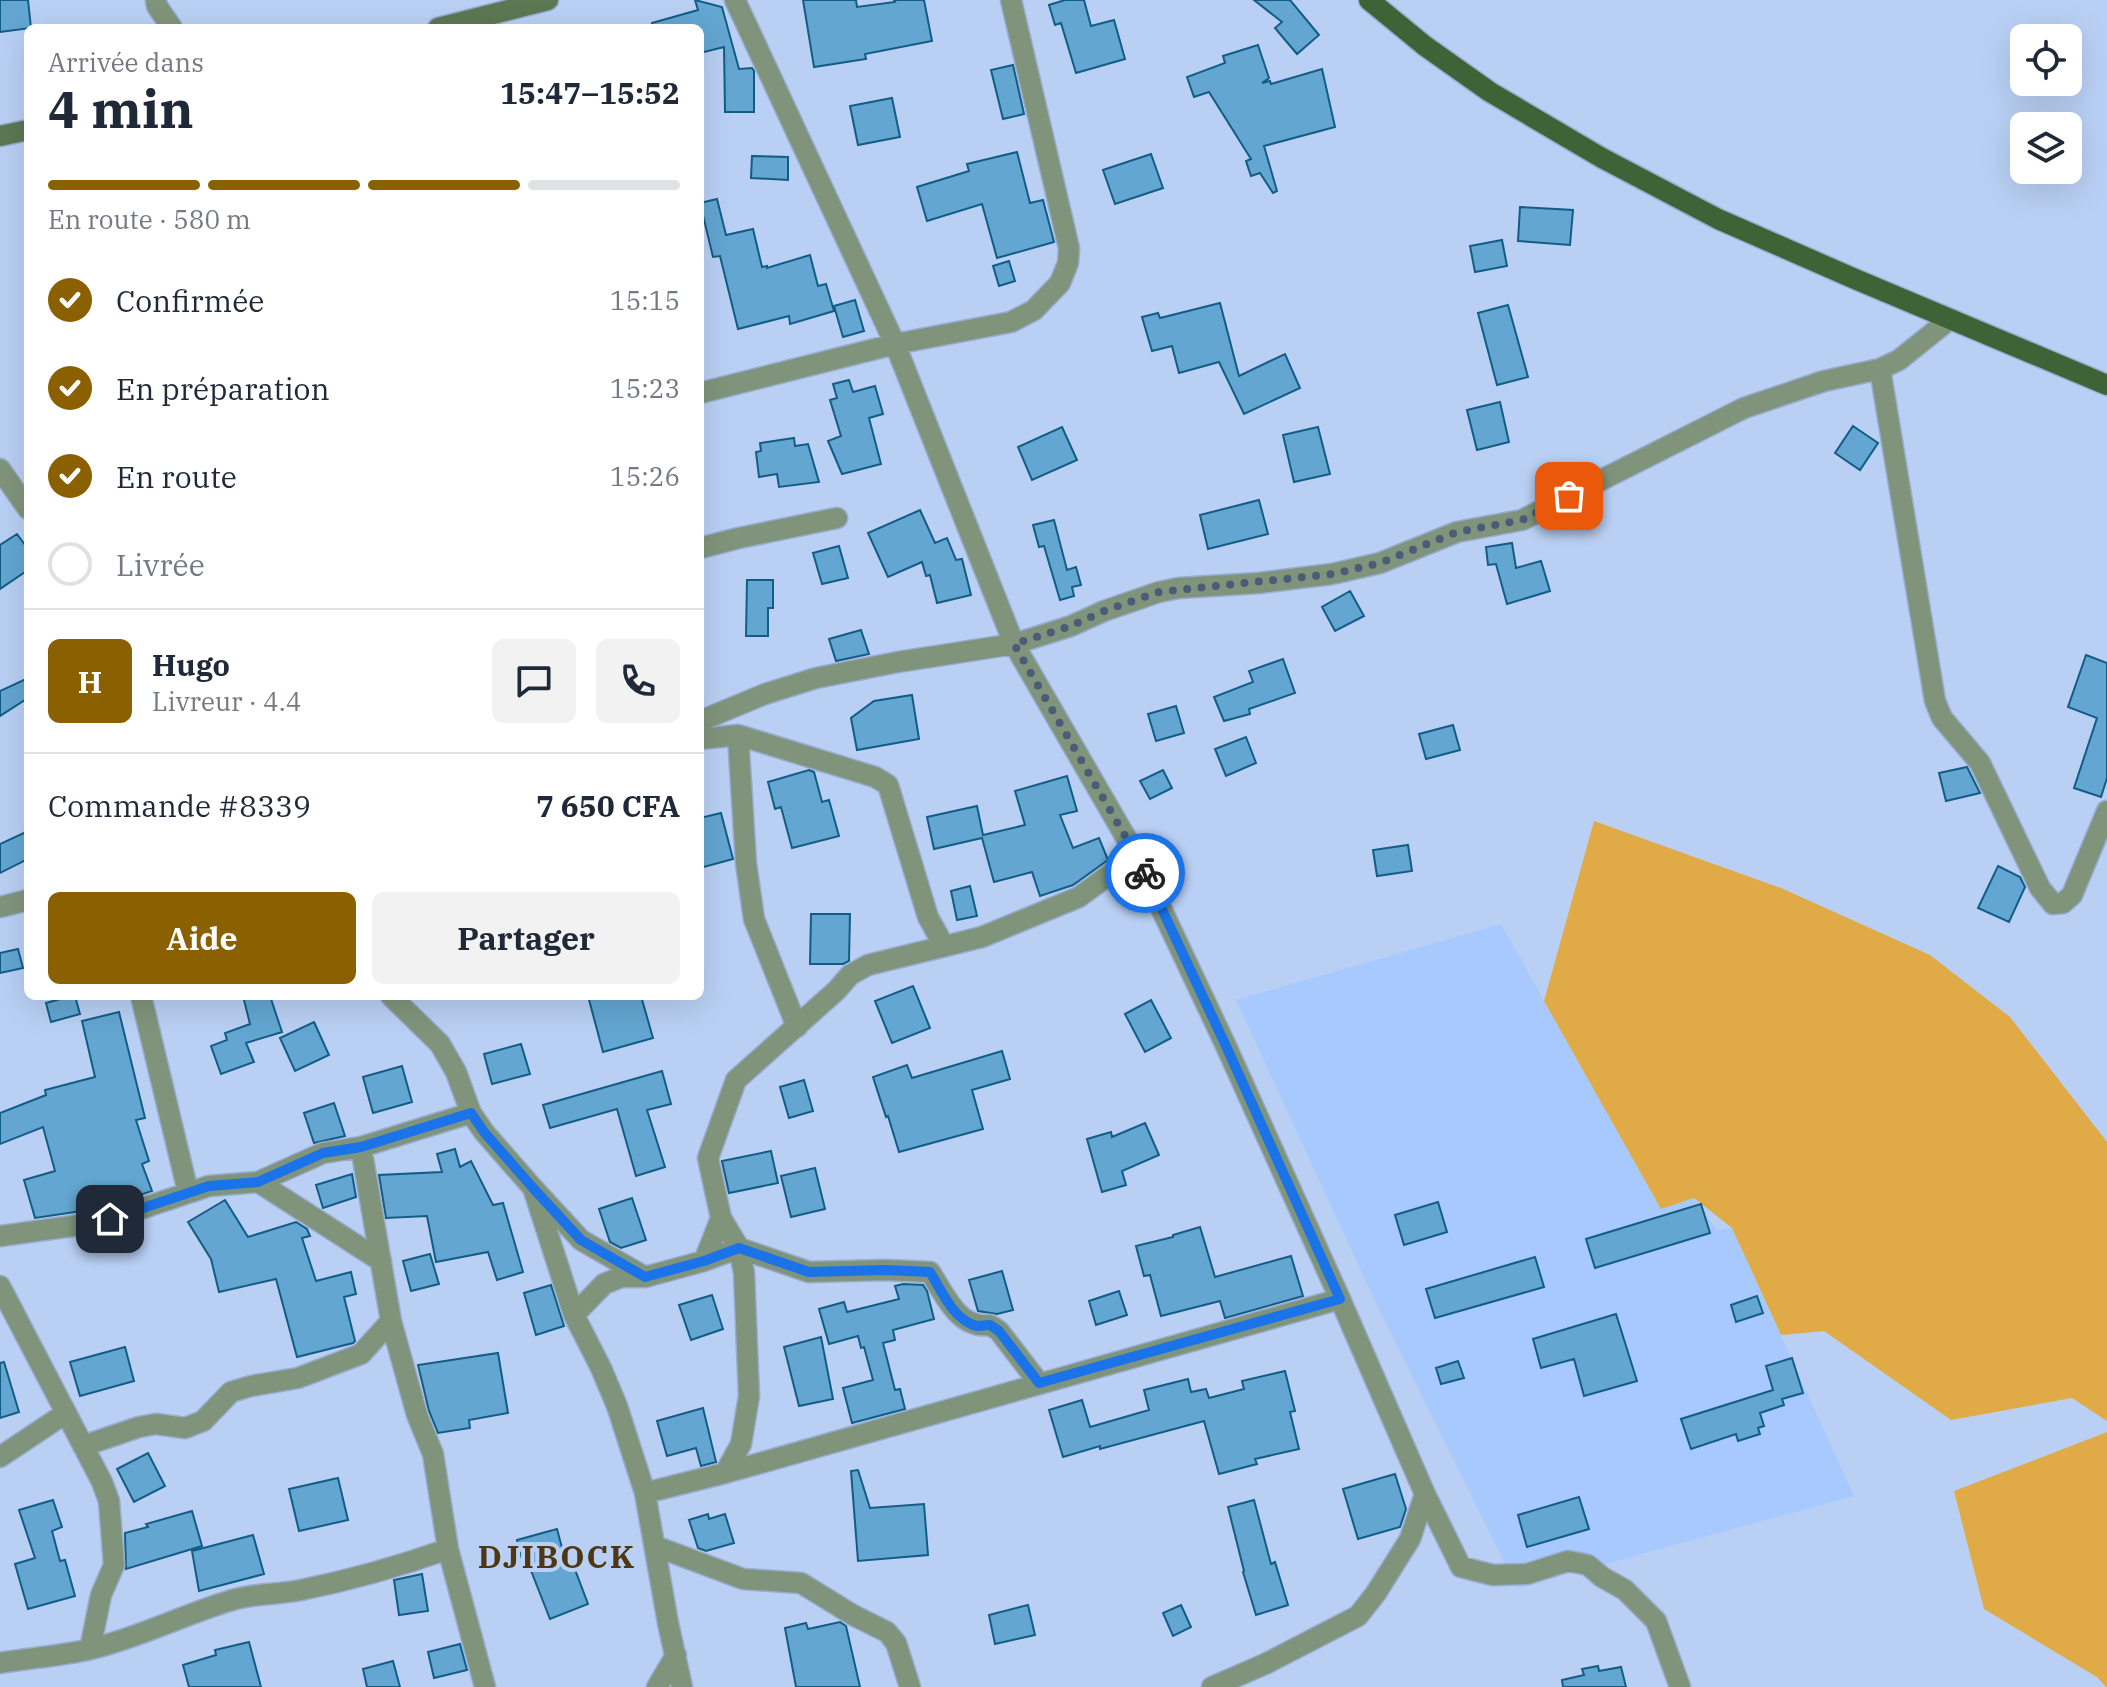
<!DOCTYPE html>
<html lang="fr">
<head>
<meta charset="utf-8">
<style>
  :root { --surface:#fff; --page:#f2f2f3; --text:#1f2937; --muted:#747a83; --line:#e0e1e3; --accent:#8a6000 }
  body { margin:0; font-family:"IBM Plex Serif",serif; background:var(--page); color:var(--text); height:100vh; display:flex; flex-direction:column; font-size:30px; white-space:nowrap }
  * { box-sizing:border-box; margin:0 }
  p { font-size:26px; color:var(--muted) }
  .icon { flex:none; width:44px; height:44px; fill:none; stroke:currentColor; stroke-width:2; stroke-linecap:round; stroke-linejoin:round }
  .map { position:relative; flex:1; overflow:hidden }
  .drawer { position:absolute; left:24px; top:24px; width:680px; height:976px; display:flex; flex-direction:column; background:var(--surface); border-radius:12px; box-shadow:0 8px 32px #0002 }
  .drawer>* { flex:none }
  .controls { position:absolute; left:2010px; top:24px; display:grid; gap:16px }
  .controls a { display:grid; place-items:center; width:72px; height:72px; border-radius:12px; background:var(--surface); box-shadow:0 8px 32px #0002; font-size:40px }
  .pin { position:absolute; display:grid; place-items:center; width:68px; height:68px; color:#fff; margin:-34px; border-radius:16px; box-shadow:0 4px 12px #0006 }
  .courier { position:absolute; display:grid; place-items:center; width:80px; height:80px; margin:-40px; border:6px solid #1a73e8; border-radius:50%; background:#fff; color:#222; box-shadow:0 2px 10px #0007 }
  .overview em { font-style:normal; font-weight:800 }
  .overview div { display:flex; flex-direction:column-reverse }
  .overview { display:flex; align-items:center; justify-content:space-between; height:136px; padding:0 24px }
  h1 { font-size:52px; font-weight:800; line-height:60px }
  .bar { display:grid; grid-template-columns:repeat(4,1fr); gap:12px 8px; align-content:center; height:96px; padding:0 24px }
  .bar i { height:10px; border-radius:6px; background:var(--line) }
  .bar .current { background:var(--accent) }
  .bar p { grid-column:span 4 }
  .line { display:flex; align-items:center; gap:20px; padding:0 24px; border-top:2px solid var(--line) }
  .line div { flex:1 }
  .round { display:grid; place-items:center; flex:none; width:84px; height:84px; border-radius:12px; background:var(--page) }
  ol { padding:0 24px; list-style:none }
  li { display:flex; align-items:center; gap:24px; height:88px }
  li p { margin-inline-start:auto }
  li .icon { padding:8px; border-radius:50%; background:var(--accent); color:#fff; stroke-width:4 }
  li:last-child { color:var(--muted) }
  li i { width:44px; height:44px; border:4px solid var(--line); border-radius:50% }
  .cta { display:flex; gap:16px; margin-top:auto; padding:16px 24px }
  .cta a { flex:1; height:92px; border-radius:12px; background:var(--accent); color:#fff; font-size:32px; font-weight:800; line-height:92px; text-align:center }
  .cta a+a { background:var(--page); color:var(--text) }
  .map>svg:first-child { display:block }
</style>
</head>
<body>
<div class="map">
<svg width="2107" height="1687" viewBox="0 0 2107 1687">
  <rect width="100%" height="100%" fill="#b9d0f4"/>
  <path fill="#a7c9fe" d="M1501,924L1661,1209L1694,1198L1717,1230L1732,1228L1854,1496L1517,1588L1374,1299L1236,1000Z"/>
  <path fill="#e0aa47" d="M1594,821L1781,888L1930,955L2010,1017L2107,1142V1421L2072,1398L1951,1420L1824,1331L1781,1335L1732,1228L1694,1198L1661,1209L1544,1001Z
    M2107,1432V1687H2106L2097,1677L1984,1609L1954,1491Z"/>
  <path fill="#63a6d2" stroke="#135d85" stroke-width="2" d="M0,0H28L31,28L0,32Z
    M695,0L722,7L739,69L752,68L754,71V112H725L724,47L700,53V28H653L652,23L698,10Z
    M803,0H856L857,7L895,2L894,0H924L932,41L865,54L866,59L814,67Z
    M1065,0H1084L1091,26L1114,20L1125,59L1076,73L1061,23L1055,25L1049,5Z
    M1254,0H1290L1319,35L1297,54L1275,28L1282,22Z
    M1258,45L1269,78L1262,83L1270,81L1271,84L1322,69L1335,127L1264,146L1277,191L1273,193L1260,173L1251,176L1246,161L1251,159L1209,92L1194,97L1187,77L1225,63L1223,56Z
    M1013,65L1024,114L1003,119L991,70Z
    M892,98L900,137L858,145L850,106Z
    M1017,152L1030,203L1043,200L1054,242L997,258L982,204L927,221L917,187L969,171L967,164Z
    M1151,154L1163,188L1115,204L1103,170Z
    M752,156L788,157V180L751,178Z
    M717,199L726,235L753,229L762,267L767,266V268L810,255L818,286L826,284L834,311L790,324L789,316L738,329L720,256L713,257L700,203Z
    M1520,207L1573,210L1570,245L1518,241Z
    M1502,240L1507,266L1475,272L1470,246Z
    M1009,261L1015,281L999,286L993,266Z
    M855,300L864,331L843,337L834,306Z
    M1220,303L1239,376L1285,354L1300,388L1244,414L1219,362L1179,373L1172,346L1152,351L1142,317L1158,313L1160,318Z
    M1508,305L1528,377L1497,385L1478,313Z
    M849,380L853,392L875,386L883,414L869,418L881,464L842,474L828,441L841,436L830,400L837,398L833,384Z
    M1500,402L1509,442L1477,450L1467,410Z
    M1853,426L1878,443L1860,470L1835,453Z
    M1062,427L1077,460L1032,480L1018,447Z
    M1318,427L1330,474L1294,482L1283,435Z
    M794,438L795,446L808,444L819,482L779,487L777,474L759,477L756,452L761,451L760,443Z
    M1259,500L1268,534L1208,549L1200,515Z
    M920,510L935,543L947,538L956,560L962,559L971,595L937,603L930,575L926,576L922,562L888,577L868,533Z
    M1054,520L1067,570L1076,567L1081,585L1072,587L1074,596L1060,600L1044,546L1039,547L1033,525Z
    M17,534L28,549V570L0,589V545Z
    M1512,543L1516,568L1541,561L1550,591L1507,604L1496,564L1488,565L1486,547Z
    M839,546L848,578L822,584L813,553Z
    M747,580H773V608H768V636H746Z
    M1350,591L1364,616L1335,631L1322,607Z
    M861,630L869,654L836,661L829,639Z
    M2086,655L2107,663V778L2101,797L2074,788L2097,718L2068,707Z
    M1283,659L1295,693L1249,709L1250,714L1224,721L1214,697L1253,682L1249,671Z
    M28,678V698L0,716V691Z
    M912,695L919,739L857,750L851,718L874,701Z
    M1176,706L1184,733L1156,741L1148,714Z
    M1453,725L1460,750L1426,759L1419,734Z
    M1246,737L1256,763L1226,776L1215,749Z
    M1967,767L1980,793L1946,801L1939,773Z
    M809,770L814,772L822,802L829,800L839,836L792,848L781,807L775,809L768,782Z
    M1163,770L1172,788L1150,799L1140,781Z
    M1067,776L1077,811L1060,815L1073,848L1099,838L1108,860L1073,885L1040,896L1032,872L994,882L982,838L934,849L927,817L977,806L983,835L1025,825L1015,791Z
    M721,813L733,859L700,868V818Z
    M28,831V859L0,873V844Z
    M1408,845L1412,871L1377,876L1373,850Z
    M1998,866L2020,877L2025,887L2009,922L1978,908Z
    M970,886L977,916L957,920L951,891Z
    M811,914H850L849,961L843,964H810Z
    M18,949L23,968L0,973V953Z
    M913,986L930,1028L892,1043L875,1001Z
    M71,996H75L80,1014L51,1022L46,1003Z
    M243,996H270L282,1032L246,1043L254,1062L221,1074L211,1046L227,1040L225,1033L250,1024Z
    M588,996H641L653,1038L603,1052Z
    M1151,1000L1171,1038L1145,1052L1125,1014Z
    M119,1012L145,1118L136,1120L149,1161L142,1164L152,1191L107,1206L102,1208L101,1204L75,1212L35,1218L24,1180L55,1171L43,1127L0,1144V1113L46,1095L45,1090L95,1077L82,1021Z
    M314,1022L329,1055L295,1071L280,1038Z
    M521,1044L530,1074L492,1084L484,1054Z
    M1002,1051L1010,1079L972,1090L983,1129L899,1152L888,1116L886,1117L873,1077L907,1065L912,1078Z
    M402,1066L412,1102L373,1113L363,1077Z
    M662,1071L671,1104L647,1110L665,1167L636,1176L617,1109L550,1128L543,1105Z
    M804,1080L813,1111L789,1118L780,1087Z
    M334,1103L345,1136L314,1143L304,1113Z
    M1145,1123L1159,1155L1122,1171L1126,1185L1102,1192L1087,1139L1111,1132L1112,1137Z
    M455,1149L460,1167L471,1161L493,1205L503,1203L523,1272L497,1280L488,1252L436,1262L427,1216L386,1218L379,1175L442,1172L437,1154Z
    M771,1151L778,1183L729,1193L722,1161Z
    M815,1168L825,1209L791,1217L781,1176Z
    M352,1174L356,1197L323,1208L316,1185Z
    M632,1198L646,1240L621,1248L610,1242L599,1209Z
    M225,1200L248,1237L296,1222L307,1229L310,1236L302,1238L316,1281L351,1272L356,1294L344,1297L355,1341L353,1343L297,1357L276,1279L219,1292L211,1259L188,1222Z
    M1438,1202L1447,1232L1404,1245L1395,1215Z
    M1701,1204L1710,1233L1595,1268L1586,1239Z
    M1200,1227L1215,1277L1291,1256L1303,1296L1225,1318L1220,1301L1161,1316L1150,1275L1144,1276L1136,1246L1173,1237V1235Z
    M430,1254L439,1284L411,1291L403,1261Z
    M1535,1257L1544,1287L1435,1318L1426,1289Z
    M1002,1271L1013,1310L997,1314L978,1311L969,1280Z
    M903,1284L923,1285L927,1291L934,1319L893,1330L895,1340L883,1343L895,1390L900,1389L905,1409L852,1423L843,1388L873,1380L864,1347L861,1348L858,1336L829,1344L819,1309L844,1302L847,1312L899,1299L895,1286Z
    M551,1285L564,1326L536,1335L524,1293Z
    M1119,1291L1127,1315L1096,1325L1089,1301Z
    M712,1295L723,1329L691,1340L679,1305Z
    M1757,1296L1763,1313L1736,1322L1731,1305Z
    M1616,1314L1637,1381L1584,1396L1574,1359L1541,1368L1533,1339Z
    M821,1337L833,1399L799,1406L784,1347Z
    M125,1347L134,1381L80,1396L70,1362Z
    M498,1353L508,1413L469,1420L470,1428L438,1433L429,1411L418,1365Z
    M1792,1358L1803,1393L1782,1399L1784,1405L1760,1413L1764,1426L1758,1428L1760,1434L1738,1441L1736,1434L1691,1449L1681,1419L1773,1390L1766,1366Z
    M1458,1361L1464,1378L1441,1384L1436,1368Z
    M4,1362L19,1412L0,1418V1363Z
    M1285,1371L1295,1411L1290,1412L1299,1449L1255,1459L1257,1464L1219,1474L1204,1421L1100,1449V1446L1063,1457L1049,1410L1082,1400L1090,1427L1149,1410L1144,1390L1188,1379L1191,1392L1206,1389L1209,1398L1244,1389L1242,1381Z
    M703,1408L716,1462L701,1466L696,1448L667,1456L657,1421Z
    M148,1453L165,1486L134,1502L117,1469Z
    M858,1470L870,1508L924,1504L928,1555L858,1561L851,1471Z
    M1395,1474L1406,1509L1400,1527L1358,1539L1343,1489Z
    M338,1478L348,1520L299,1531L289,1489Z
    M1579,1497L1589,1529L1527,1547L1518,1515Z
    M53,1500L62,1527L52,1531L60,1561L65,1560L75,1596L28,1609L15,1564L35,1558L19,1510Z
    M1254,1500L1271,1564L1275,1562L1288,1605L1256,1615L1243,1572L1244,1571L1228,1507Z
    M192,1511L202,1546L126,1569L125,1533L148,1527L146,1524Z
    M708,1514L709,1519L725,1514L734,1543L706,1551L698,1548L689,1520Z
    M557,1529L568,1570L574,1567L588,1604L550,1619L526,1558L522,1559L517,1540Z
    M253,1535L264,1574L199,1591L192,1551Z
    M422,1574L428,1611L399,1615L394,1580Z
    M1028,1605L1035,1635L995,1644L989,1615Z
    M1181,1605L1191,1627L1173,1636L1163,1613Z
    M840,1622L846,1626L860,1687H796L785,1628L806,1623L808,1629Z
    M249,1642L261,1687H189L183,1665L216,1655L215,1650Z
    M460,1644L467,1670L434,1678L428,1652Z
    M393,1661L400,1687H367L363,1669Z
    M1598,1666L1599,1671L1621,1667L1626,1687H1563L1562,1680L1584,1675L1582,1669Z"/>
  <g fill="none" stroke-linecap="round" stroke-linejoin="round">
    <defs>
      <path id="minor" d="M156,0L157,6L172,28
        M735,0L895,344L1014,644L1136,855L1226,1046L1340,1299L1425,1494L1461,1567L1493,1575L1527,1574L1568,1561L1588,1565L1602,1577L1625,1590L1656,1621L1680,1687
        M1880,369L1935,701L1942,718L1980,763L2040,888L2053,904L2063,903L2072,895L2107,811
        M700,393L895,344L1011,322L1034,310L1060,283L1068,263L1069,248L1011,0
        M0,469L28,509
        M700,548L739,538L837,518
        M700,721L765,694L816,678L898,662L1014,644L1071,626L1104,611L1159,592L1179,588L1259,583L1332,574L1380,563L1457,532L1522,520L1744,408L1824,381L1880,369L1899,360L1950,319
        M738,735L746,863L754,919L797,1027
        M700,739L738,735L875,777L888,785L928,917L944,946
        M0,907L28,900
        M141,996L188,1192
        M391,996L440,1044L456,1072L471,1113L484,1132L533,1188L581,1240L645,1277
        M361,1147L391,1321L417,1415L433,1454L448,1549L485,1687
        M258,1182L381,1261
        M533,1188L574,1315L601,1368L617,1406L645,1493L668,1623L682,1687
        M0,1236L87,1224L110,1219L209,1186L258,1182L323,1153L361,1147L471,1113
        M704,1261L739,1248L809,1272L885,1270L930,1272C945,1295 958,1329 990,1325L999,1331L1039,1383
        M0,1286L102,1482L109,1501L114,1565L101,1595L90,1649
        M574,1315L604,1284L621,1277H645L704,1261L721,1218
        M83,1446L139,1427L156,1424L185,1428L203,1421L231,1392L251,1386L298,1378L361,1354L391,1321
        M0,1457L66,1413
        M725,1473L741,1444L749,1396L744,1273L739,1248L721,1218L708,1158L736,1080L837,990L850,975L868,965L982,937L1079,897L1136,855
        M645,1493L725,1473L1340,1299
        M655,1546L743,1579L801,1583L853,1615L887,1632L896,1643L910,1687
        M0,1663C30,1658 61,1656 91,1649C138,1638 183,1615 229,1601C253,1593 277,1595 301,1590C351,1580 400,1566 448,1549
        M657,1687L676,1655
        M1212,1687L1265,1664L1358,1616L1376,1593L1410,1539L1425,1494"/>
      <path id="secondary" d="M438,28L548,0
        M0,136L28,130"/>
      <path id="primary" d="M1369,0L1425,46L1490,92L1602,158L1718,219L1855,279L2107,385"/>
    </defs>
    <use href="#minor" stroke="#97acce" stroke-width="23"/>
    <use href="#secondary" stroke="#97acce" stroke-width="23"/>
    <use href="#primary" stroke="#97acce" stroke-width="23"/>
    <use href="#minor" stroke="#80947b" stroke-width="20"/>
    <use href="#secondary" stroke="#5b7853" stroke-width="20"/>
    <use href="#primary" stroke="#3f6336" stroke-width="20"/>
  </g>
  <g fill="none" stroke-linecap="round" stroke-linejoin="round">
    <path stroke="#4b5c77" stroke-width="8" stroke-dasharray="0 14.4" d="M1145,873L1136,855L1014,644L1071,626L1104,611L1159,592L1332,574L1380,563L1457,532L1522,520L1569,496"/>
    <path stroke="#1a73e8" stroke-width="10" d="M110,1219L209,1186L258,1182L323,1153L361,1147L471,1113L484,1132L533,1188L581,1240L645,1277L704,1261L739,1248L809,1272L885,1270L930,1272C941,1290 954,1321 977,1326C979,1326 988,1325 990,1325L999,1331L1039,1383L1340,1299L1226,1046L1145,873"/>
  </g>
  <g text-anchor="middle" stroke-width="8" stroke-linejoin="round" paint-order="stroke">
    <g font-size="32" font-weight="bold" letter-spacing="2" fill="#4d3813" stroke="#b9d0f4">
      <text x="557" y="1568">DJIBOCK</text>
    </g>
  </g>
</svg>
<div class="controls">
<a><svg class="icon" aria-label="locate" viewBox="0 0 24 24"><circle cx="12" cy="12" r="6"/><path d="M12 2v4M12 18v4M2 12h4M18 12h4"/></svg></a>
<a><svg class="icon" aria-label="layers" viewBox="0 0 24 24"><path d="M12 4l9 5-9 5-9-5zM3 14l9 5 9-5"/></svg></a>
</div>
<div class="pin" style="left:1569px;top:496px;background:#ea580c"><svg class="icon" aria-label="bag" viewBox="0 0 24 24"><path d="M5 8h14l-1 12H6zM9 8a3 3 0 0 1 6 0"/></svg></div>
<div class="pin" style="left:110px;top:1219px;background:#1f2937"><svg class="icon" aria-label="home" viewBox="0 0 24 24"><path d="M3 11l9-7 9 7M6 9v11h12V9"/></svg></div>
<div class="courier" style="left:1145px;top:873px"><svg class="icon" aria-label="bike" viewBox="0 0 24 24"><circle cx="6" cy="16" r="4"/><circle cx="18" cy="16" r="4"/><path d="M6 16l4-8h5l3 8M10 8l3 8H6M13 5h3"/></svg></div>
<section class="drawer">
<div class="overview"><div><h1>4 min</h1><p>Arrivée dans</p></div><em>15:47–15:52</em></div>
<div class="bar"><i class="current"></i><i class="current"></i><i class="current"></i><i></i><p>En route · 580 m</p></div>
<ol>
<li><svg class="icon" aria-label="check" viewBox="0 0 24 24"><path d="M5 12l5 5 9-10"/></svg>Confirmée<p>15:15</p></li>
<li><svg class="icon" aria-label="check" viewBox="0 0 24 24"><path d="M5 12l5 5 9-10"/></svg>En préparation<p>15:23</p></li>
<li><svg class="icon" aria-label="check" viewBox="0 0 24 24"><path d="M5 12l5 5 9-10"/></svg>En route<p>15:26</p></li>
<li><i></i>Livrée</li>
</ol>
<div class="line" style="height:144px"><b class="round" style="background:var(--accent);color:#fff">H</b><div><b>Hugo</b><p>Livreur · 4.4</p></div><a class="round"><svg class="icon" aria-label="chat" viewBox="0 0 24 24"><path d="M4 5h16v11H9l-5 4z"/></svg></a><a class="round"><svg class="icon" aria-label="phone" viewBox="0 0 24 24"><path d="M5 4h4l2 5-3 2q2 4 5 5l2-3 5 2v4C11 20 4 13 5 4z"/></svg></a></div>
<div class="line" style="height:104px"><div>Commande #8339</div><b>7 650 CFA</b></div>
<div class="cta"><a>Aide</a><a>Partager</a></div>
</section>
</div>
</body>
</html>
